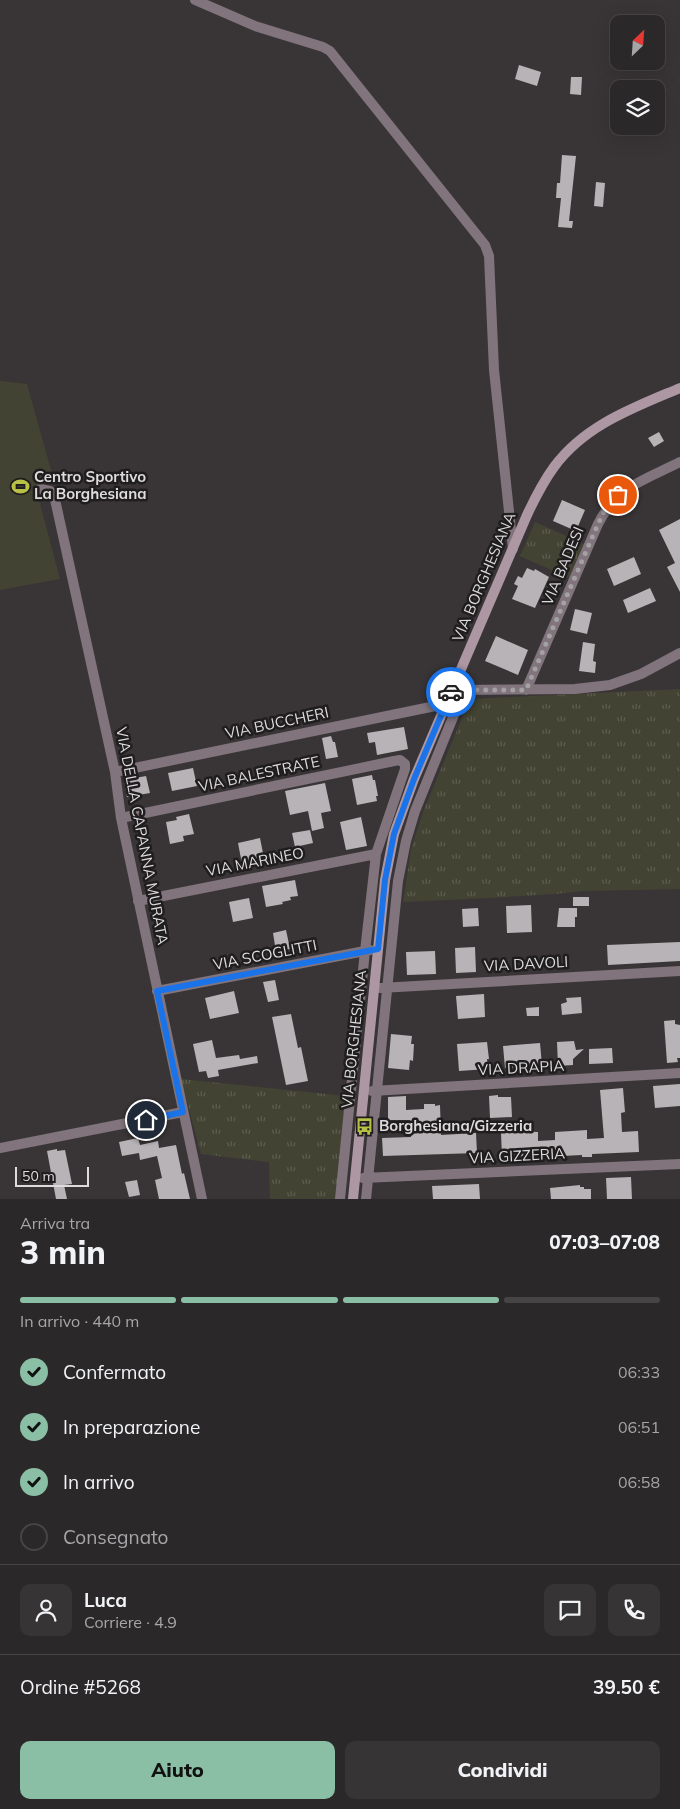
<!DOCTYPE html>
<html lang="it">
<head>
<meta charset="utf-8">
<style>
  :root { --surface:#2b2829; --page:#373435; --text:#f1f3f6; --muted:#a6a6a8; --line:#474446; --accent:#8abfa5 }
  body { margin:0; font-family:Mulish,sans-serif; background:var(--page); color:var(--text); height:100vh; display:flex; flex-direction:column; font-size:19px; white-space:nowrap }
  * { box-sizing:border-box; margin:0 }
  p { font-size:16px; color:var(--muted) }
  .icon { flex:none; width:28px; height:28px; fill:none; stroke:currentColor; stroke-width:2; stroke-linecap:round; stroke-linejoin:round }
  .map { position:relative; height:1199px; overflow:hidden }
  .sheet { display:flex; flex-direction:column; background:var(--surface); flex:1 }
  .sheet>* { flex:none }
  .needle { width:32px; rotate:25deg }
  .fabs { position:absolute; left:610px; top:15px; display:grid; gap:10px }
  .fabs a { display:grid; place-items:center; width:55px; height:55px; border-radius:10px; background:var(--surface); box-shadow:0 5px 20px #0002,0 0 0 1px var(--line); font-size:25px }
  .scale { position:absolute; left:15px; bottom:12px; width:74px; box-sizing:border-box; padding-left:5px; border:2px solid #dddbdc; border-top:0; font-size:14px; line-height:18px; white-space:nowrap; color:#dddbdc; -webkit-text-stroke:4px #1f1d1e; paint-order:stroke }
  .pin { position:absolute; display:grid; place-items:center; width:42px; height:42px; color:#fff; margin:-21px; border:2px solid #fff; border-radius:50%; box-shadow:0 1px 5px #0007 }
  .courier { position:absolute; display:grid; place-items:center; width:50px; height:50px; margin:-25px; border:4px solid #1a73e8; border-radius:50%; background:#fff; color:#222; box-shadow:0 1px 6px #0007 }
  .overview em { font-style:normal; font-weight:800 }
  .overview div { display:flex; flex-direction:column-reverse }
  .overview { display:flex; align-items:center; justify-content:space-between; height:85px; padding:0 20px }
  h1 { font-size:32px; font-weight:800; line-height:38px }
  .bar { display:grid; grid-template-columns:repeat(4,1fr); gap:8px 5px; align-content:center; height:60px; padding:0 20px }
  .bar i { height:6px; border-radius:4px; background:var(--line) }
  .bar .active { background:var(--accent) }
  .bar p { grid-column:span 4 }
  .line { display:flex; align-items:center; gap:12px; padding:0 20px; border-top:1px solid var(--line) }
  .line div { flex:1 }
  .round { display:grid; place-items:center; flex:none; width:52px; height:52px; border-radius:10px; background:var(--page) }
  ol { padding:0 20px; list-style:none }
  li { display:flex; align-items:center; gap:15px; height:55px }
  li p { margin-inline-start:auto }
  li .icon { padding:5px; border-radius:50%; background:var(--accent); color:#111; stroke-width:4 }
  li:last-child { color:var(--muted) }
  li i { width:28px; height:28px; border:2px solid var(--line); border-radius:50% }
  .action { display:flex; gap:10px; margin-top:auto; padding:10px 20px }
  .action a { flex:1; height:58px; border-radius:10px; background:var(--accent); color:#111; font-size:20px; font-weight:800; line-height:58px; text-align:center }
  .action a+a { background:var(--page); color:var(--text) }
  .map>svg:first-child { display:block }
</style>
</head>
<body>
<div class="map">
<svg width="680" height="1199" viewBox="0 0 680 1199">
  <defs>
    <pattern id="grass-tufts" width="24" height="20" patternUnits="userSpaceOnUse" patternTransform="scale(1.25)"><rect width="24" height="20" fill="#424332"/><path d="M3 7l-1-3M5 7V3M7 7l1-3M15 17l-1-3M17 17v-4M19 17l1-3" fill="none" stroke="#5d5e4f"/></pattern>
  </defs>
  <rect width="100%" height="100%" fill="#393537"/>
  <path fill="url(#grass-tufts)" d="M535,522L584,544L569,578L520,556Z
    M680,689V889L583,891L555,894L489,898L403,902L411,849L423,812L470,699Z
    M181,1079L346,1096L337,1199H270L269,1162L201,1154Z"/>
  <path fill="#424332" d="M0,381L27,384L51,470L40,483L39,500L60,579L0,590Z"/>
  <path fill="#b8b3b6" d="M519,65L541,72L537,86L515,79Z
    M571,77H582L581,95L570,94Z
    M562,155L576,156L569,221H573L572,228L558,227L561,198H556L557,183H560Z
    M596,182L605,183L603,207L594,206Z
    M659,432L664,441L654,447L648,438Z
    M562,500L585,510L576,531L553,521Z
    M680,519V592L667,567L675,563L659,530Z
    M634,557L641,574L614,586L607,569Z
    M527,568L534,571L535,569L549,577L535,608L512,599L518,586L514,584L518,576L522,578Z
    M650,588L656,601L628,613L623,600Z
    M575,609L592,613L587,634L570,630Z
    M496,636L528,650L518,675L485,661Z
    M583,642L595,644L593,661L596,662L595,673L579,671Z
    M404,727L408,749L377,755L375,742L369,743L367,733Z
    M331,736L333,742H335L338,757L326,759L322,738Z
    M193,768L197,786L172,791L168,773Z
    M372,775L373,780H375L378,796H376L377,801L357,805L352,779Z
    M146,776L150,793L127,797L124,780Z
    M325,783L331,811L321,813L324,828L312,831L308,811L290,815L285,791Z
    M189,814L194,834L183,836L184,841L170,844L166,822L177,820L176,817Z
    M361,817L367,846L346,850L340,822Z
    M310,830L313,843L295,847L292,833Z
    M260,838L264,858L260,859V861L242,864L238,843Z
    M295,880L298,896L290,897L291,900L282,902L283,904L266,907L262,886Z
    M573,897H589V906H573Z
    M249,898L253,918L233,922L229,902Z
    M531,905L532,932L507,933L506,906Z
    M478,908L479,926L463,927L462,909Z
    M559,908H577V917H575V927H557Z
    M286,930L290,949L276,952L273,933Z
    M680,942V961L608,965L607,945Z
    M475,947L476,972L456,973L455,948Z
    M435,951L436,974L407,975L406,952Z
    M275,980L279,1000L268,1002L263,982Z
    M234,991L239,1013L210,1019L205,998Z
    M484,994L485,1017L458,1019L456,996Z
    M581,997L582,1013L562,1015L561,1004L567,1002L566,998Z
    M539,1007V1016H527L526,1008Z
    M291,1014L298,1048L301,1047L308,1081L286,1085L272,1017Z
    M675,1020V1024L680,1025V1058H677L678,1062L667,1063L664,1021Z
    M391,1034L412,1036L411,1044H414L413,1061L410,1060L409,1070L388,1068Z
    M212,1040L216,1058L239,1055L240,1059L257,1056L258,1063L218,1070L219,1076L208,1078L206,1071L199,1072L193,1044Z
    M574,1041L576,1050L584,1049L573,1059V1065L558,1066L557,1042Z
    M487,1042L489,1059H487L488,1069L459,1071L457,1044Z
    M540,1043L542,1065L505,1068L503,1046Z
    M612,1048L613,1063L589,1064V1049Z
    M680,1084V1106L655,1108L653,1086Z
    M623,1088L625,1112L621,1113L622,1132L638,1131L639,1152L592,1154V1157H582V1155L562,1156V1158L551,1159V1155L502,1157L501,1133H510V1131L538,1132V1141L555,1140V1132L587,1130V1139L604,1138L600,1090Z
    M498,1095V1097H511L512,1117L490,1118L489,1096Z
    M406,1096V1110L424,1109V1104H435V1106L440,1105L441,1135L476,1133L477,1153L383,1156L382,1138L411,1137L410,1120H388V1097Z
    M138,1138L140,1145L158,1141L159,1148L176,1145L182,1174L184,1173L190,1199H159L155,1180L162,1178L157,1156L140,1160L139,1153L122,1156L119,1142Z
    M57,1149V1151L65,1150L72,1184L64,1185L67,1199H56L47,1151Z
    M631,1177L632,1199H607L606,1178Z
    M137,1180L140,1195L129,1197L125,1182Z
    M479,1184L480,1199H433L432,1186Z
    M580,1185V1187H584V1189H591V1199H551L550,1188Z"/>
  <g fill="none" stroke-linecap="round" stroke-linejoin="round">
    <path stroke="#81747c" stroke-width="10" d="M195,0L255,26L323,47L330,51L485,245L489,256L494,370L513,549
      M40,489L50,491L54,495L115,772L121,818L202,1199
      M458,690L575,689L610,685L641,674L680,653
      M526,690L598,524C617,486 645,480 680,462
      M115,772L445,704
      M121,818L394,761L400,760L405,764V769L376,854L365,951L340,1199
      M138,901L376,854
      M380,988L680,971
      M157,991L370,950
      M372,1091L680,1073
      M0,1148L183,1112
      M363,1178L680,1164
      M366,1199L398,881L406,841L415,811L464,690"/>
    <path stroke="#ac97a3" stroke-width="10" d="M353,1199L385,880L394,834L414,779L527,515C535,498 543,482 554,467C585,425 633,408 680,388"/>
  </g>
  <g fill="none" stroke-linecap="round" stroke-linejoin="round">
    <path stroke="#a4a1a2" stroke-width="5" stroke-dasharray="0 9" d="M451,692L452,690H526L598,524L605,510L618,495"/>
    <path stroke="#1a73e8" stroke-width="6" d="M146,1120L183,1112L157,991L378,949L385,880L394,834L414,779L451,692"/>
  </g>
  <defs>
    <symbol id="stadium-bare" viewBox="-9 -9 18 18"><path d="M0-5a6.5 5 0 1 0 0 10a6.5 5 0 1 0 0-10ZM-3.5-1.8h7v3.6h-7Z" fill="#b9c046" stroke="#1f1d1e" stroke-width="2.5" paint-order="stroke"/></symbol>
    <symbol id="bus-bare" viewBox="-9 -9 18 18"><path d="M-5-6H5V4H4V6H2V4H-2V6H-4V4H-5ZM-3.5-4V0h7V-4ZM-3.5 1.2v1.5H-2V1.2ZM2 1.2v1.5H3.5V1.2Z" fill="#b9c046" stroke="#1f1d1e" stroke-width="2.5" paint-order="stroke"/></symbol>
  </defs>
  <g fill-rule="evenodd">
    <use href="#stadium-bare" x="8" y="474" width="25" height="25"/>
    <use href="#bus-bare" x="352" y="1114" width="25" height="25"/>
  </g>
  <g text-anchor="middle" stroke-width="5" stroke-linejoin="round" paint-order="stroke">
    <g font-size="15" font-weight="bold" fill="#dddbdc" stroke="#1f1d1e" text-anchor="start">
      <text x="34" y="482">Centro Sportivo<tspan x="34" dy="17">La Borghesiana</tspan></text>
      <text x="379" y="1131">Borghesiana/Gizzeria</text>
    </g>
    <g font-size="15" fill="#dddbdc" stroke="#1f1d1e">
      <text transform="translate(563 566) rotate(-67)" y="5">VIA BADESI</text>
      <text transform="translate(484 577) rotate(-67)" y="5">VIA BORGHESIANA</text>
      <text transform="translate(277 723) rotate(-12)" y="5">VIA BUCCHERI</text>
      <text transform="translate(259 774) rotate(-12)" y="5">VIA BALESTRATE</text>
      <text transform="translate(142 836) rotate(79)" y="5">VIA DELLA CAPANNA MURATA</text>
      <text transform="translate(255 862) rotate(-11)" y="5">VIA MARINEO</text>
      <text transform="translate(265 955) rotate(-11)" y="5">VIA SCOGLITTI</text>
      <text transform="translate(526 964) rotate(-3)" y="5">VIA DAVOLI</text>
      <text transform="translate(354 1039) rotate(-84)" y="5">VIA BORGHESIANA</text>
      <text transform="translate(521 1068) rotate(-3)" y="5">VIA DRAPIA</text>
      <text transform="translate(517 1156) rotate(-3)" y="5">VIA GIZZERIA</text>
    </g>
  </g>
</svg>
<div class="fabs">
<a><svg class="needle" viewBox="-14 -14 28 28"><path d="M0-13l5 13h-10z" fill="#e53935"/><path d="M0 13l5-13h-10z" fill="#a6a6a8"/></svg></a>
<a><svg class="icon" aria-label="layers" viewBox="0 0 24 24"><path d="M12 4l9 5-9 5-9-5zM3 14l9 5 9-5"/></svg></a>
</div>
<div class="scale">50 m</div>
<div class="pin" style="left:618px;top:495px;background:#ea580c"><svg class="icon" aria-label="bag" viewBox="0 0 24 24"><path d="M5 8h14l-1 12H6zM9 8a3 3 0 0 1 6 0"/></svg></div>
<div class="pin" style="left:146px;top:1120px;background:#1f2937"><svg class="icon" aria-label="home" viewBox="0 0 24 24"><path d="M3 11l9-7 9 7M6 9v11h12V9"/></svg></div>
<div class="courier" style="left:451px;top:692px"><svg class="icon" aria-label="car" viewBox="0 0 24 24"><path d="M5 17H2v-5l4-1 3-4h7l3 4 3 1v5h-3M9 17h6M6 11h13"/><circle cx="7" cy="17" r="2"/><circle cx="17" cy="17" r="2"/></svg></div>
</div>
<section class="sheet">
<div class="overview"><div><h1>3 min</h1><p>Arriva tra</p></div><em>07:03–07:08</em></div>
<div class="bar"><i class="active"></i><i class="active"></i><i class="active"></i><i></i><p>In arrivo · 440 m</p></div>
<ol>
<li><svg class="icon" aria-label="check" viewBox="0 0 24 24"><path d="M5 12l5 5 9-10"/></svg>Confermato<p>06:33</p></li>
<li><svg class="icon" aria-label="check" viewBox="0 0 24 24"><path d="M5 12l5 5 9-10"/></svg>In preparazione<p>06:51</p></li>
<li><svg class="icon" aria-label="check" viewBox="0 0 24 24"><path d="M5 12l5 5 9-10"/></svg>In arrivo<p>06:58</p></li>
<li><i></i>Consegnato</li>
</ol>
<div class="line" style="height:90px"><a class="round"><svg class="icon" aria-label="person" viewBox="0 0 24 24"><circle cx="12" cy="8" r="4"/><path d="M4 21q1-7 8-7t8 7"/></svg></a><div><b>Luca</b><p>Corriere · 4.9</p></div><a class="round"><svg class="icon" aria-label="chat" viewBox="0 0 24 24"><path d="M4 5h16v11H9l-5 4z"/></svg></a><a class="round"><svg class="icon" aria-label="phone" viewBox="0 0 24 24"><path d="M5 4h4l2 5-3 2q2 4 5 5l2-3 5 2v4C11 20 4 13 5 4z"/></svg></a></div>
<div class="line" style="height:65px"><div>Ordine #5268</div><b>39.50 €</b></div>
<div class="action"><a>Aiuto</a><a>Condividi</a></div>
</section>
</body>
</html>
